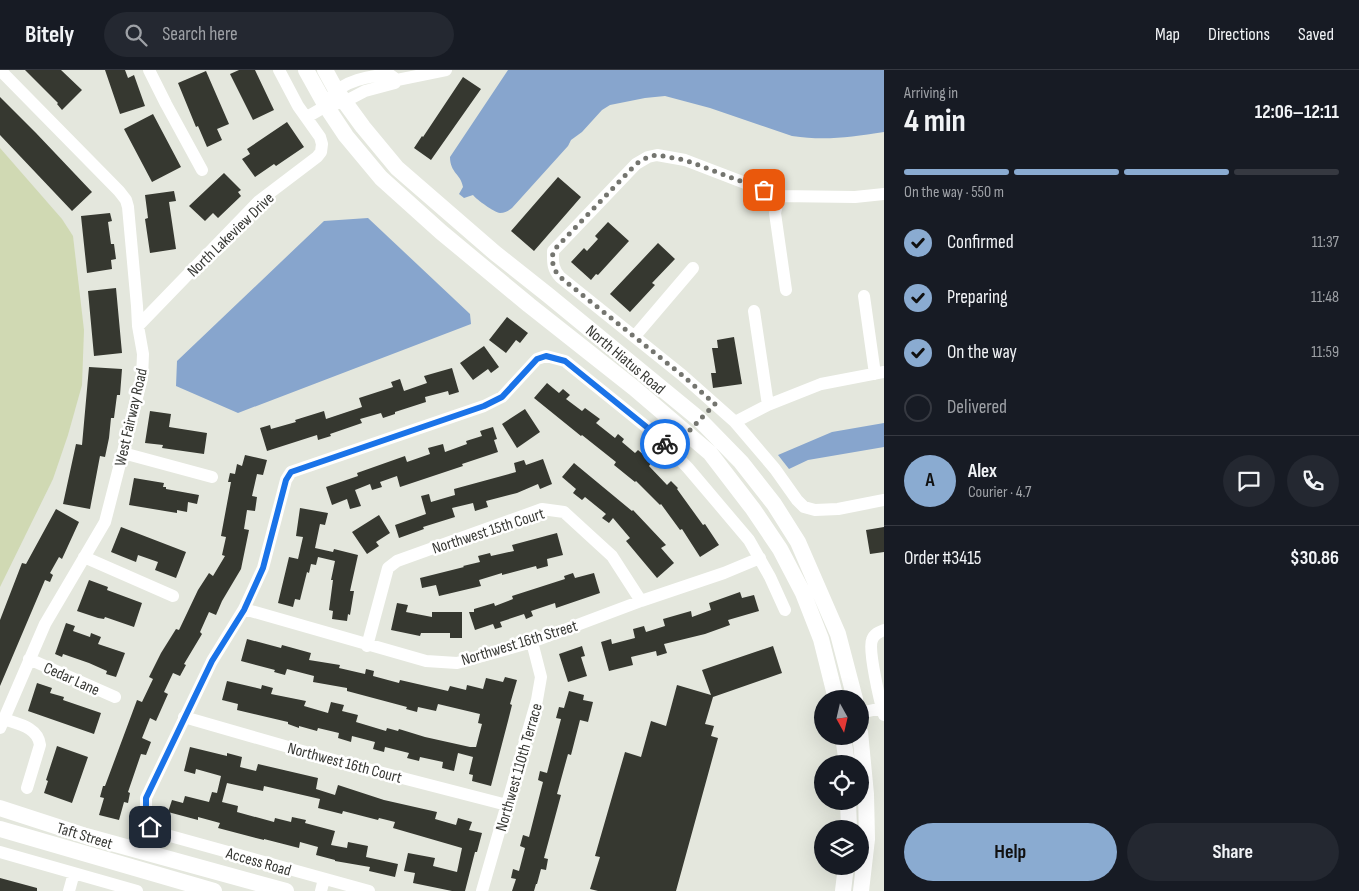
<!DOCTYPE html>
<html lang="en">
<head>
<meta charset="utf-8">
<style>
  :root { --surface:#171b24; --page:#242831; --text:#f1f3f6; --muted:#9ea1a6; --line:#363941; --accent:#8aabd1 }
  body { margin:0; font-family:"Sofia Sans Condensed",sans-serif; background:var(--page); color:var(--text); height:100vh; display:flex; flex-direction:column; font-size:19px; white-space:nowrap }
  * { box-sizing:border-box; margin:0 }
  p { font-size:16px; color:var(--muted) }
  .icon { flex:none; width:28px; height:28px; fill:none; stroke:currentColor; stroke-width:2; stroke-linecap:round; stroke-linejoin:round }
  .map { position:relative; flex:1; overflow:hidden }
  .drawer { display:flex; flex-direction:column; background:var(--surface); width:475px }
  .drawer>* { flex:none }
  .needle { width:32px; rotate:172deg }
  .buttons { position:absolute; left:814px; top:620px; display:grid; gap:10px }
  .buttons a { display:grid; place-items:center; width:55px; height:55px; border-radius:50%; background:var(--surface); box-shadow:0 5px 20px #0002; font-size:25px }
  .pin { position:absolute; display:grid; place-items:center; width:42px; height:42px; color:#fff; margin:-21px; border-radius:10px; box-shadow:0 2px 8px #0006 }
  .courier { position:absolute; display:grid; place-items:center; width:50px; height:50px; margin:-25px; border:4px solid #1a73e8; border-radius:50%; background:#fff; color:#222; box-shadow:0 1px 6px #0007 }
  .headline em { font-style:normal; font-weight:700 }
  .headline div { display:flex; flex-direction:column-reverse }
  .headline { display:flex; align-items:center; justify-content:space-between; height:85px; padding:0 20px }
  h1 { font-size:32px; font-weight:700; line-height:38px }
  .bar { display:grid; grid-template-columns:repeat(4,1fr); gap:8px 5px; align-content:center; height:60px; padding:0 20px }
  .bar i { height:6px; border-radius:4px; background:var(--line) }
  .bar .active { background:var(--accent) }
  .bar p { grid-column:span 4 }
  .line { display:flex; align-items:center; gap:12px; padding:0 20px; border-top:1px solid var(--line) }
  .line div { flex:1 }
  .round { display:grid; place-items:center; flex:none; width:52px; height:52px; border-radius:26px; background:var(--page) }
  ol { padding:0 20px; list-style:none }
  li { display:flex; align-items:center; gap:15px; height:55px }
  li p { margin-inline-start:auto }
  li .icon { padding:5px; border-radius:50%; background:var(--accent); color:#111; stroke-width:4 }
  li:last-child { color:var(--muted) }
  li i { width:28px; height:28px; border:2px solid var(--line); border-radius:50% }
  .button { display:flex; gap:10px; margin-top:auto; padding:10px 20px }
  .button a { flex:1; height:58px; border-radius:30px; background:var(--accent); color:#111; font-size:20px; font-weight:700; line-height:58px; text-align:center }
  .button a+a { background:var(--page); color:var(--text) }
  header { display:flex; align-items:center; gap:30px; box-sizing:border-box; height:70px; padding:0 25px; background:var(--surface); border-bottom:1px solid var(--line) }
  header strong { font-size:24px }
  nav { display:flex; gap:28px; margin-inline-start:auto; font-size:18px }
  .search { width:350px; height:45px; background:var(--page); display:flex; align-items:center; gap:12px; box-sizing:border-box; padding:0 18px; border-radius:28px; color:var(--muted); font-size:19px }
  main { display:flex; flex:1; min-height:0 }
  .map>svg:first-child { display:block }
</style>
</head>
<body>
<header>
<strong>Bitely</strong>
<div class="search"><svg class="icon" aria-label="search" viewBox="0 0 24 24"><circle cx="10" cy="10" r="6"/><path d="M15 15l6 6"/></svg>Search here</div>
<nav><a>Map</a><a>Directions</a><a>Saved</a></nav>
</header>
<main>
<div class="map">
<svg width="884" height="821" viewBox="0 0 884 821">
  <rect width="100%" height="100%" fill="#e4e7dd"/>
  <path fill="#d0d9b3" d="M0,78L62,149L73,166L84,260L82,315L68,365L53,409L0,517Z"/>
  <path fill="#87a5cd" d="M508,0H884V62C850,67 826,71 792,66L710,38L665,26L645,28L610,35L602,40L582,62L571,70L568,76L512,138C508,141 505,143 500,143C494,142 477,130 473,125L464,128L459,124L463,117C461,104 450,103 450,87Z
    M368,148L470,244L471,254L238,343L176,316L177,291L324,151Z
    M884,353V377L808,390L789,399L778,385L832,362Z"/>
  <path fill="#363830" d="M25,0H61L82,20L62,40L57,34L58,33Z
    M105,0H125L128,8L134,5L145,36L120,44Z
    M239,0H255L274,40L253,50L230,4Z
    M206,1L229,54L217,59L222,70L207,77L198,56L196,57L178,13Z
    M463,7L481,19L431,90L414,78L422,66L423,67Z
    M0,27L36,63L92,122L72,141L0,65Z
    M153,44L181,97L152,112L124,59Z
    M287,52L304,77L276,96L274,94L255,107L242,89L250,84L247,79Z
    M224,103L241,120L238,122L241,126L218,148L213,143L205,151L189,136Z
    M558,107L581,127L534,181L511,161Z
    M174,121L176,131L169,132L176,179L150,183L145,149L148,148L145,125Z
    M110,143L112,151L108,152L111,174H114L116,189L111,190L112,199L87,203L81,146Z
    M608,152L629,171L598,205L596,204L591,210L571,192L584,178L587,181L598,169L595,166Z
    M658,173L675,189L652,213L655,215L630,242L610,224Z
    M116,218L122,283L94,286L88,221Z
    M507,247L528,263L520,273L516,270L506,283L489,270Z
    M734,267L742,314L713,318L711,303H716L712,278H718L717,270Z
    M484,276L499,297L491,303L488,299L473,310L460,293Z
    M89,297L122,299L120,325H117L114,348H111L109,368L105,387L100,386L90,439L63,434L76,374L82,375Z
    M452,298L459,322L449,325L448,321L425,327L426,332L395,342V344L383,348L381,343L360,349L362,353L330,364L331,366L318,370L317,365L267,381L260,358L270,355L271,359L296,352L295,350L324,341L326,349L362,337L359,328L393,317L391,312L400,309L404,321L427,313L424,306Z
    M547,313L559,323L563,319L570,325L566,329L582,341L585,338L600,349L596,353L615,368L618,364L624,369L622,372L635,383L638,380L652,392L649,396L667,415L671,411L678,418L677,419L703,455L705,454L719,475L700,487L682,459L680,460L661,434L660,435L636,411L635,412L614,395L616,392L582,365L581,366L534,328Z
    M525,339L540,362L517,378L502,354Z
    M150,341L171,344L169,357L207,363L204,384L162,378L163,375L145,373Z
    M493,357L497,369L494,370L498,382L462,394L463,396L400,417L397,406L380,412L382,417L372,420L370,414L355,420L361,436L350,439L347,429L332,435L326,417L358,406L357,403L405,386L407,392L430,384L428,378L443,374L445,382L467,374L466,371L482,366L480,361Z
    M245,385L267,390L263,405L257,404L252,426L257,427L255,441L247,440L244,459L249,460L241,499L222,531L216,545L209,542L200,562L202,564L184,594L186,595L180,606L173,603L164,622L168,624L156,651L150,648L142,668L151,672L146,685L141,684L128,722L130,723L128,733L124,732L119,750L99,745L104,728L100,727L103,716H105L137,630L142,632L153,609L149,607L161,583L176,559L179,560L198,520L209,503L213,506L225,486L222,485L226,467L221,466L231,412H228L230,403L235,404L237,394L242,396Z
    M543,389L552,414L540,419L538,414L517,423L486,431L488,437L475,441L473,433L452,438L455,447L423,457L424,459L399,468L395,455L426,444L421,426L429,424L431,432L455,425L454,419L516,402L514,393L524,390L526,395Z
    M574,393L632,441L633,440L666,475L661,478L674,493L657,508L626,471L630,468L613,448L609,453L602,448L606,444L585,427L582,430L573,423L576,419L562,407Z
    M134,408L164,413L163,417H166V419L199,425L197,434L188,432L187,442L177,440V443L129,435Z
    M300,438L328,443L325,455L320,454L315,478L333,482L334,479L358,485L350,521H354L350,545L348,544L347,551L332,549L333,541L329,540L333,510H331L335,491L318,487L316,495L311,494L309,503L307,502L300,530L295,529L293,537L278,533L289,487L298,489L303,467L296,466Z
    M56,439L79,452L62,489L59,487L50,503L53,505L50,512L45,510L0,616V550L22,493L26,494Z
    M379,445L390,463L376,472L379,476L367,484L352,462Z
    M121,457L186,482L176,508L155,500L158,492L138,485L136,492L111,482Z
    M884,457V482L870,484L866,460Z
    M557,463L563,485L547,489L548,496L537,499L536,496L502,505V503L479,510L481,516L439,526L436,515L422,518L420,508L464,497L463,496L480,492L478,486L490,483L491,486L514,481L512,475Z
    M573,503L575,508L594,503L600,523L556,538L555,533L531,541L533,546L526,549L524,544L500,552L502,557L495,559L493,554L475,560L469,542H474V539L494,533L495,536L513,529L512,526L565,509L564,506Z
    M89,510L108,517L107,520L142,533L134,557L105,547L104,549L98,548L77,541Z
    M740,522L742,528L754,525L759,541L728,550L730,555L705,564L664,574L667,583L657,586L656,581L631,587L633,595L609,601L601,572L611,569L612,574L635,568L633,559L644,556L646,562L665,556L663,549L691,541L692,547L711,540L709,533Z
    M397,533L408,535L406,542L432,547V542H462V568H450V563H421L420,566L391,560Z
    M66,553L75,556L73,561L90,567L91,563L101,567L98,574L125,583L116,607L106,604L107,601L89,593L63,584L62,587L55,584Z
    M247,569L281,578L282,575L311,583L309,590L340,595L339,598L365,604L366,599L374,601L373,606L399,613L400,610L448,621L450,616L466,620L467,615L483,619L486,608L503,612L505,607L517,610L510,634L512,635L508,651L491,716L472,711L473,705L469,704L473,687L458,683L454,701L442,698L443,692L420,687L419,691L407,688L409,683L385,677L384,682L373,679L375,672L352,666L351,672L338,668L339,663L318,658L317,661L299,656V658L288,654V652L237,640L238,634L222,630L227,611L261,619L262,615L273,618L271,624L306,631L304,636L328,643L331,632L344,635L342,641L358,645L356,652L386,661L387,658L398,661L399,659L425,667L470,677H476L482,654L478,653L480,644L438,634L436,641L418,637L417,642L406,639L407,637L347,621V618L313,612L314,606L287,599L285,605L274,602L275,600L241,591Z
    M582,576L585,586L581,587L587,606L568,612L559,584Z
    M773,576L782,603L713,627L705,654L714,656L711,666L718,668L676,821H598L590,819L600,787L595,786L625,682L641,687L651,651L666,656L677,615L711,625L702,600Z
    M37,613L52,618L50,623L64,627L63,630L101,643L94,664L28,641Z
    M569,621L584,625L583,630L593,632L588,652L580,650L571,685L568,684L557,724L561,725L544,788L548,789L546,800L541,799L537,814H536L534,821H512L516,809L511,808L513,799L519,801L525,778L520,776L523,765L529,767L543,712L538,710L540,701L547,703L561,649L556,648L559,637L564,638Z
    M57,676L88,687L72,733L44,723L48,711L46,710Z
    M190,677L227,686V683L242,687L240,697L256,701L258,694L318,708L316,719L335,725L338,715L384,730L437,742L435,749L456,755L458,748L472,752L469,760L482,763L477,782H475L465,821H452L413,813L415,803L404,801L408,783L435,788L433,796L457,802L462,778L393,758L395,752L379,748L378,750L343,741L342,744L318,738L320,729L264,716L263,721L227,713L222,732L238,736L237,742L274,752L275,748L291,752L292,747L306,750L305,753L335,761L331,775L347,778L348,772L368,776L366,787L398,794L395,807L369,801L370,797L335,791V790L316,785L318,777L300,772L299,778L264,769V770L218,758L220,753L198,747V750L168,742L172,730L183,733L185,726L209,732L212,722L217,723L221,706L196,699L195,704L184,701Z
    M0,808L37,818V821H0Z"/>
  <g fill="none" stroke-linecap="round" stroke-linejoin="round">
    <path stroke="#fff" stroke-width="12" d="M0,0L119,121L126,130L128,137L137,236L138,256L143,284L142,308L105,452L45,554L0,658
      M149,0L166,34L202,100
      M331,27C342,11 371,5 390,5L397,10
      M307,47L326,36L344,32L365,21L395,13L397,10L446,0
      M884,124L855,127L779,126L685,90L657,85L648,87L636,94L553,181C553,192 552,198 560,207L682,305L735,352L775,399L797,430L804,437L815,440L838,439L884,430
      M779,126L775,143L786,220
      M864,226L875,304
      M754,241L768,335
      M138,256L259,131L317,87L321,82L322,74L320,67L298,36L279,0
      M635,266L693,198
      M735,352L768,335L821,314L884,302
      M671,380L688,363
      M123,383L212,407
      M84,487L173,526
      M244,539L426,591L457,593L532,572L641,531L724,503L760,488
      M884,560C879,562 874,564 872,570C868,580 880,632 884,645
      M367,576L388,498L397,491L542,439L564,442L612,486L641,531
      M29,589L115,627
      M860,643L882,638
      M184,647L344,693L507,735
      M3,649C18,654 38,657 40,675L27,718
      M0,782L137,821
      M69,821L74,803
      M321,821L324,809
      M369,821L163,764L150,757L146,742V728L212,591L244,539L263,498L286,410L291,402L484,336L502,327L537,289L546,286L565,291L654,363L688,398L749,470L770,507L785,540
      M482,821L537,630L541,607L532,572"/>
    <path stroke="#fff" stroke-width="16" d="M306,0L326,36L346,66L381,108L441,162L529,235L634,318L710,383L753,439L780,479L803,523L821,569L836,629
      M325,0L336,20L363,57L397,98L495,183L548,225L699,349L741,392L774,434L798,472L838,564L855,629
      M860,662L866,724L867,769L861,821
      M843,666L847,694
      M848,731L849,759
      M0,738L86,766L286,821
      M0,759L214,821
      M843,821L846,796"/>
  </g>
  <g fill="none" stroke-linecap="round" stroke-linejoin="round">
    <path stroke="#74756f" stroke-width="5" stroke-dasharray="0 9" d="M665,374L671,380L715,334L682,305L560,207C552,198 552,192 553,181L636,94L648,87L657,85L685,90L764,120"/>
    <path stroke="#1a73e8" stroke-width="6" d="M150,757L146,742V728L212,591L244,540L263,498L286,410L291,402L484,336L502,327L537,289L546,286L565,291L654,363L665,374"/>
  </g>
  <g text-anchor="middle" stroke-width="5" stroke-linejoin="round" paint-order="stroke">
    <g font-size="16" fill="#373834" stroke="#fff">
      <text transform="translate(230 164) rotate(-44)" y="6">North Lakeview Drive</text>
      <text transform="translate(626 289) rotate(40)" y="6">North Hiatus Road</text>
      <text transform="translate(130 347) rotate(-77)" y="6">West Fairway Road</text>
      <text transform="translate(488 460) rotate(-18)" y="6">Northwest 15th Court</text>
      <text transform="translate(519 572) rotate(-17)" y="6">Northwest 16th Street</text>
      <text transform="translate(72 608) rotate(24)" y="6">Cedar Lane</text>
      <text transform="translate(345 692) rotate(15)" y="6">Northwest 16th Court</text>
      <text transform="translate(518 697) rotate(-74)" y="6">Northwest 110th Terrace</text>
      <text transform="translate(85 765) rotate(17)" y="6">Taft Street</text>
      <text transform="translate(259 791) rotate(16)" y="6">Access Road</text>
    </g>
  </g>
</svg>
<div class="buttons">
<a><svg class="needle" viewBox="-14 -14 28 28"><path d="M0-13l5 13h-10z" fill="#e53935"/><path d="M0 13l5-13h-10z" fill="#9ea1a6"/></svg></a>
<a><svg class="icon" aria-label="locate" viewBox="0 0 24 24"><circle cx="12" cy="12" r="6"/><path d="M12 2v4M12 18v4M2 12h4M18 12h4"/></svg></a>
<a><svg class="icon" aria-label="layers" viewBox="0 0 24 24"><path d="M12 4l9 5-9 5-9-5zM3 14l9 5 9-5"/></svg></a>
</div>
<div class="pin" style="left:764px;top:120px;background:#ea580c"><svg class="icon" aria-label="bag" viewBox="0 0 24 24"><path d="M5 8h14l-1 12H6zM9 8a3 3 0 0 1 6 0"/></svg></div>
<div class="pin" style="left:150px;top:757px;background:#1f2937"><svg class="icon" aria-label="home" viewBox="0 0 24 24"><path d="M3 11l9-7 9 7M6 9v11h12V9"/></svg></div>
<div class="courier" style="left:665px;top:374px"><svg class="icon" aria-label="bike" viewBox="0 0 24 24"><circle cx="6" cy="16" r="4"/><circle cx="18" cy="16" r="4"/><path d="M6 16l4-8h5l3 8M10 8l3 8H6M13 5h3"/></svg></div>
</div>
<section class="drawer">
<div class="headline"><div><h1>4 min</h1><p>Arriving in</p></div><em>12:06–12:11</em></div>
<div class="bar"><i class="active"></i><i class="active"></i><i class="active"></i><i></i><p>On the way · 550 m</p></div>
<ol>
<li><svg class="icon" aria-label="check" viewBox="0 0 24 24"><path d="M5 12l5 5 9-10"/></svg>Confirmed<p>11:37</p></li>
<li><svg class="icon" aria-label="check" viewBox="0 0 24 24"><path d="M5 12l5 5 9-10"/></svg>Preparing<p>11:48</p></li>
<li><svg class="icon" aria-label="check" viewBox="0 0 24 24"><path d="M5 12l5 5 9-10"/></svg>On the way<p>11:59</p></li>
<li><i></i>Delivered</li>
</ol>
<div class="line" style="height:90px"><b class="round" style="background:var(--accent);color:#111">A</b><div><b>Alex</b><p>Courier · 4.7</p></div><a class="round"><svg class="icon" aria-label="chat" viewBox="0 0 24 24"><path d="M4 5h16v11H9l-5 4z"/></svg></a><a class="round"><svg class="icon" aria-label="phone" viewBox="0 0 24 24"><path d="M5 4h4l2 5-3 2q2 4 5 5l2-3 5 2v4C11 20 4 13 5 4z"/></svg></a></div>
<div class="line" style="height:65px"><div>Order #3415</div><b>$30.86</b></div>
<div class="button"><a>Help</a><a>Share</a></div>
</section>
</main>
</body>
</html>
